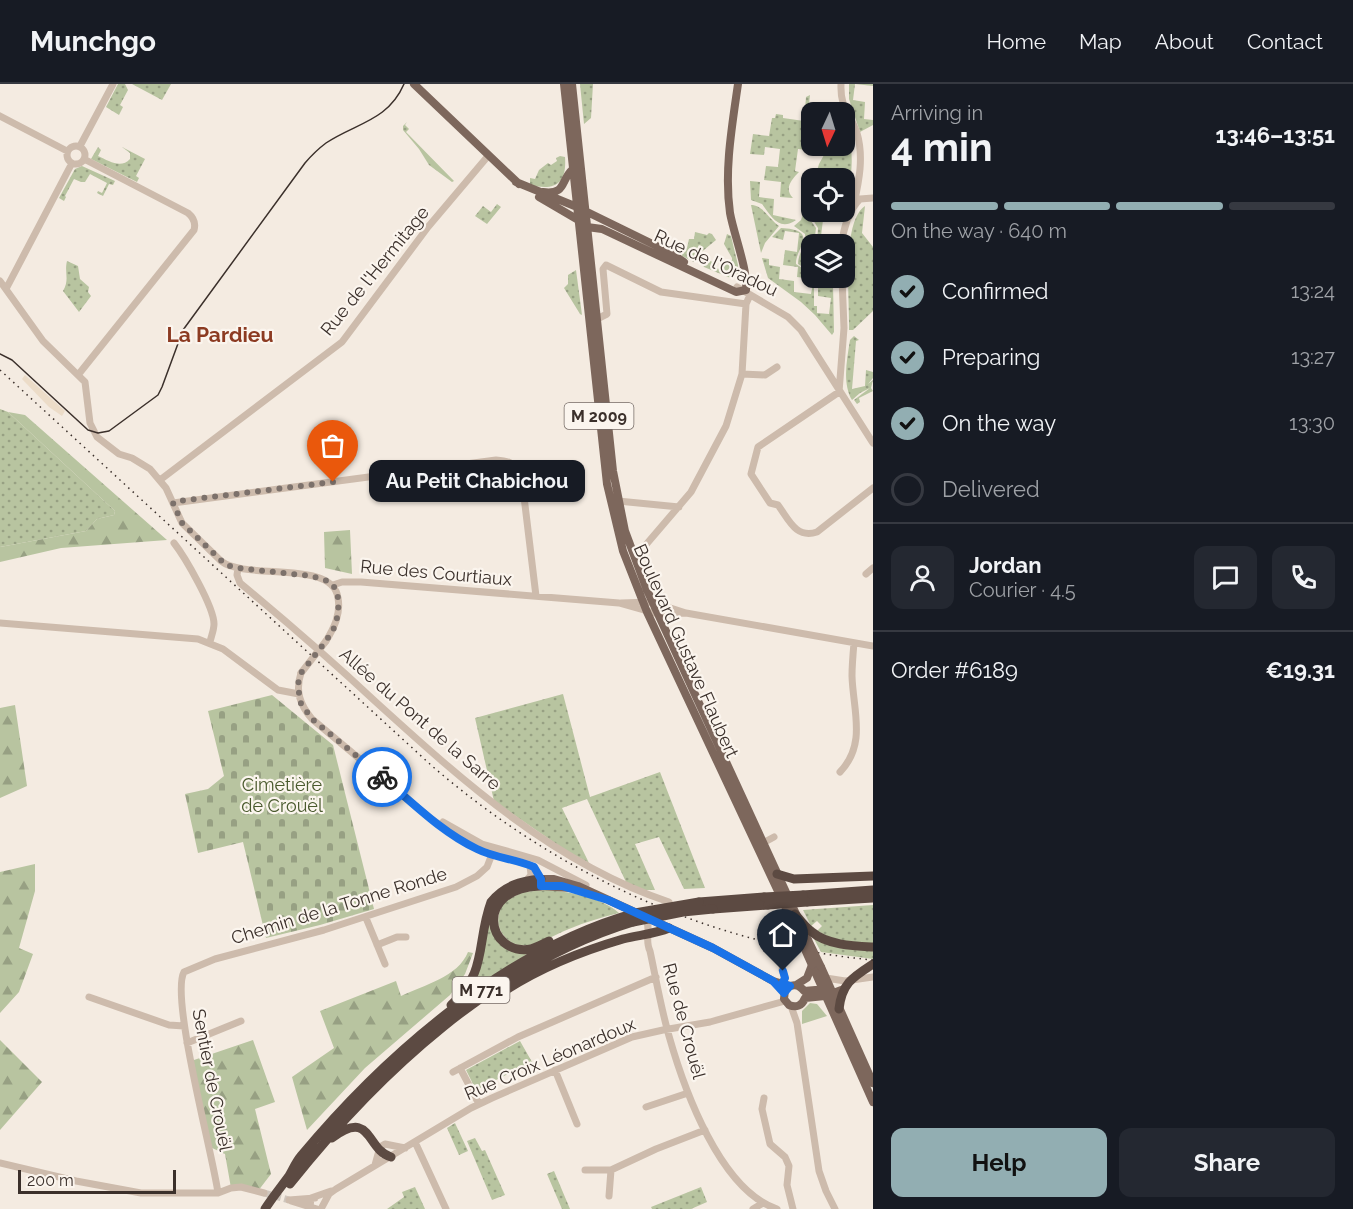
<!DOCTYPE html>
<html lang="en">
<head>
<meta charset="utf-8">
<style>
  :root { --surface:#171b24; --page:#242831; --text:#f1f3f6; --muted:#9ea1a6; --line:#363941; --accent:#92aeb2 }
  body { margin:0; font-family:Raleway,sans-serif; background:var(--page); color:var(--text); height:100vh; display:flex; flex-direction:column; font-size:22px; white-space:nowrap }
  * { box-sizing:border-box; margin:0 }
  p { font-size:20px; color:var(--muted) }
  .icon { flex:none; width:33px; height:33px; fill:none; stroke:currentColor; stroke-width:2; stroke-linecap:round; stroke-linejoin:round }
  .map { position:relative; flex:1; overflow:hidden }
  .side { display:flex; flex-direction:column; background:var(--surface); width:480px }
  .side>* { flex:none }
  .needle { width:39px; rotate:184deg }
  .fabs { position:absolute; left:801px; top:18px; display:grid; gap:12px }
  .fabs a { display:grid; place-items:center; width:54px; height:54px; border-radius:12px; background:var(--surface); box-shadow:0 2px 4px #0004; font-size:30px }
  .scale { position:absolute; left:18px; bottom:15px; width:158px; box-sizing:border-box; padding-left:6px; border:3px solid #3b302b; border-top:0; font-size:16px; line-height:21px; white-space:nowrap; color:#3b302b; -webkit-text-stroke:4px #fbf5ee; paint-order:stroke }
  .pin { position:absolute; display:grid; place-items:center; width:51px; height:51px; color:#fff; margin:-62px -26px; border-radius:50% 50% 50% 0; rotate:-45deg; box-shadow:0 0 6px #0007 }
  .pin .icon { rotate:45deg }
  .courier { position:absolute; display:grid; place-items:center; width:60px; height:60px; margin:-30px; border:4px solid #1a73e8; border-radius:50%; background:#fff; color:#222; box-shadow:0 2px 8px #0007 }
  .bubble { position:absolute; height:42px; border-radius:12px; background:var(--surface); box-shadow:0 2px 4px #0004; font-size:20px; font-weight:700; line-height:42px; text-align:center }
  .summary em { font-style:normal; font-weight:700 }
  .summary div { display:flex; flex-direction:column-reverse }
  .summary { display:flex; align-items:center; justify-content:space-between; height:102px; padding:0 18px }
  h1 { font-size:39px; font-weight:700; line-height:45px }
  .bar { display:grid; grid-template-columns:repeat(4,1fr); gap:9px 6px; align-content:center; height:72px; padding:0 18px }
  .bar i { height:8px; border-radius:4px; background:var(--line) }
  .bar .active { background:var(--accent) }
  .bar p { grid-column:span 4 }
  .line { display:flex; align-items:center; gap:15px; padding:0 18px; border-top:2px solid var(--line) }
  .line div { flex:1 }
  .round { display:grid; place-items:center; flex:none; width:63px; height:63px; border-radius:12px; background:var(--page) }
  ol { padding:0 18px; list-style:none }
  li { display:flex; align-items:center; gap:18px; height:66px }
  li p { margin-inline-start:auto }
  li .icon { padding:6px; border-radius:50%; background:var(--accent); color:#111; stroke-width:4 }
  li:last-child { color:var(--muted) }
  li i { width:33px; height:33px; border:3px solid var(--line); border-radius:50% }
  .primary-button { display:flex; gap:12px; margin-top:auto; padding:12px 18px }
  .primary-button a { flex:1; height:69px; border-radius:12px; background:var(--accent); color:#111; font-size:24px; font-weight:700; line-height:69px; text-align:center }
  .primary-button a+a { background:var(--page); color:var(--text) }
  header { display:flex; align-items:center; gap:36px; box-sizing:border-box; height:84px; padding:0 30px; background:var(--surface); border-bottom:2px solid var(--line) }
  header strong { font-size:28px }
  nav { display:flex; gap:33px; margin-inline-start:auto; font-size:21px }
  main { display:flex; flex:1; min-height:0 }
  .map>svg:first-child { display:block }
</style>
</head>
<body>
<header>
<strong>Munchgo</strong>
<nav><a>Home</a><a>Map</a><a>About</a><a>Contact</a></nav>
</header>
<main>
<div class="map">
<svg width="873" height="1125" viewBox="0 0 873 1125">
  <defs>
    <pattern id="grass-dots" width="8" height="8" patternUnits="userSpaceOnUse" patternTransform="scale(1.5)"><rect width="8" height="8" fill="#b8c4a0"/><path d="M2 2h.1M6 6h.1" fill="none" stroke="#97a083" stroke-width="1.8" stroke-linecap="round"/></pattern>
    <pattern id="forest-firs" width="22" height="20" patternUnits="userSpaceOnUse" patternTransform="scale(1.5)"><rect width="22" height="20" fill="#b8c4a0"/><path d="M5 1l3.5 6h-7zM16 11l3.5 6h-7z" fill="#97a083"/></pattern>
    <pattern id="cemetery-stones" width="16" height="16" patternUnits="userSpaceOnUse" patternTransform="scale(1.5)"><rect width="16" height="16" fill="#b8c4a0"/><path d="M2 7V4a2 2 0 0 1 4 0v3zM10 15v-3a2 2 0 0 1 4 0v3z" fill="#97a083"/></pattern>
  </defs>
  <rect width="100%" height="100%" fill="#f4ebe1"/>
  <path fill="url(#grass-dots)" d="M118,0H125L128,6L120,21L123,23L119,31L106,23Z
    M132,0H171L162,16Z
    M580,0H593L591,34L584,40Z
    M849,0H873V2L855,0L853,16L865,18L864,35L873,36V41L860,48L849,15Z
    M810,11L808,29L811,30V51L807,59L810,66L798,65L795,87L799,88C791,96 784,105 793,114L780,113L781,98L764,96L766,82L778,83L780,65L765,63L764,71L750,70L753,50L769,52L772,34H775L776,30L783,31V34L804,37L806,13Z
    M407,38L405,41L409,45L406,48L454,97L452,98L429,81L419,65L403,46V42Z
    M847,50C854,67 852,86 849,103L846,105H845L844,94H822L823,91L816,90L819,80L829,62L846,64Z
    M98,63L101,66L98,72C109,77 121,85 130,75V69L122,63L145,75L136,92L139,94L137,98L91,75Z
    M560,72L565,73C567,100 555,107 530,101V94L535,95L539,86L548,79L551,81L557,77L556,74Z
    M82,82L115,97L113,101L109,100L103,112L97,109L98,107L102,109L107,99L90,90L85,98H81L74,95L65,112L66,113L64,117L59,114L75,85Z
    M750,97L760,98L759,113L774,115L773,131L796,136C779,148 771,132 762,120L751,116Z
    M806,117H810L812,128H824L820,160H817L818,144L808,128Z
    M497,120L501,123L487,140L475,132L483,122L491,128Z
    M751,121C763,121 769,135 779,142L765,159L761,169Z
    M865,122L862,149L873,163V227L853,246H849C850,218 841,138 865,122Z
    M804,127L816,144L814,160H812L811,188L798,180C798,168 807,162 805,150L794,142L801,136Z
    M781,144C821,146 795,164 796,180L811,190L812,195L797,193L798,183L783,181L785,166L797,168L799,149L785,147L783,156L772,153Z
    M695,148L707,151L709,149L712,150L716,156L693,175L694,178L682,172L683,164H687L689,155H694Z
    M727,150L731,152L738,181V191L733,195L704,183L703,181L711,177L718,185L732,176V174L724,160Z
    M762,174L769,175V181L780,183L779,195L794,197V208L811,210L814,195V222H817V229L829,230L831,214L818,212V204L828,199L833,200L834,248L832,251L815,231L801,218L768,194Z
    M67,177L78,182L80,195L89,203L88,208L91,212L79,228L63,207C70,195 64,189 67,177Z
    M576,186L582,231L580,230L564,204L568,200V191Z
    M854,252L859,256L856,257L852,305L865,302L866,286L873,288V294L868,300L873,296L871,304L873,307L859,314L860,318L857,320L854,316L870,304L860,309L852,316C842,299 847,275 850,256Z
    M0,325L8,328L115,427L114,431L97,435L86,447L0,463Z
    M563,610L590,713L660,688L705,804L684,805L659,753L635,760L655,806H643L626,798L587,715L562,724L589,779L565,766L494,717L475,634Z
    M546,806C568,807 603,814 619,829C602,833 586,838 569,845C551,852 522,873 505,853C495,841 498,833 502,819L523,808Z
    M873,821V860L835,856L817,847L822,842L817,837L811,842L803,826Z
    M488,834L493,846L527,870L473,906L470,903Z
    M813,853L873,866V875L821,868Z
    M520,957L532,978L476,1006L466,986Z
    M455,1039L468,1067L459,1071L447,1044Z
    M475,1054L482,1067L485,1066L505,1111L492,1116L467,1057Z
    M554,1087L570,1125H562L547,1090Z
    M415,1103L425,1125H387L404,1113L402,1108Z
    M701,1103L707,1118L691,1125H652L651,1123Z"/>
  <path fill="url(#forest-firs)" d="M8,328L25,331L167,456L61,464L0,478V463L86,447L97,435L114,431L115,427Z
    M350,446L352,490L325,484L324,448Z
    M15,621L27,702L0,714V624Z
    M35,780V807L19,864L33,870L19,908L0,929V788Z
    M468,868L473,869L465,890L450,911L365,984L307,1046L292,993L334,964L320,927L396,897L401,912C424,901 458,893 468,868Z
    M0,956L42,998L0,1046Z
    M253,956L275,1018L255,1025L271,1090L258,1107L231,1104L225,1070L210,1063L191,977Z"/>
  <path fill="url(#cemetery-stones)" d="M272,611L333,661L374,825L320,841L266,854L243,758L198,769L185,710L208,705L224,692L208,627Z"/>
  <path fill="#b8c4a0" d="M810,919L817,920L827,932L802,940V927Z"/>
  <path fill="#ecdcc8" d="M25,291L65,327L62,332L49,323L22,295Z"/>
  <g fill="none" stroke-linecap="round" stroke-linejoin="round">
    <path stroke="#cfc6bd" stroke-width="7" stroke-dasharray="7 3.5" stroke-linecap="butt" d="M264,1109L289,1116"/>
    <path stroke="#cdbbac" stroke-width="7" d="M841,0C840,25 850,29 857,49C864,73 859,97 854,120
      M0,32L67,67
      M67 71a9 9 0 1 1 18 0a9 9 0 1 1-18 0Z
      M80,62L113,0
      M842,160C843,145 849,126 860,115L873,114
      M0,197L43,257L85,298L90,339L97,353L119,370L132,374L150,385L166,404L182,439L221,477C246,497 333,475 338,514C341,530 334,544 326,557
      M737,203L788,233L801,246L873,359
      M6,205L72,79
      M597,235L607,230L603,185L606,181L661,208L746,220
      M742,290L765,291L777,283
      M78,291L194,146C196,139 194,134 188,129L84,75
      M839,308L758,363L751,390L770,419L778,421C789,436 796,455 817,448L873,404
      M839,308L844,244L842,194
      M160,396L342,258L428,143L488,72
      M618,417L679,423
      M173,419L496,376C507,377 514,378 521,388L536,512
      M174,459C185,473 214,523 214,540C214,546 211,553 210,558
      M644,463L691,408L726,342L742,290L746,220L750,211
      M238,484L237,491L240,499C287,538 333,578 377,619C464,698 555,780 669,818
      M866,490L873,484
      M333,501L342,498H361L619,519L658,530L686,529
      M621,519L652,518L686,529L873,562
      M0,539L198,555L223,565L278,606L299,610
      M301,589C295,607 300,621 312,635L429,733L455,752L481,767L530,781L531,791L527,796
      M840,688C867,660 853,626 852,592C852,581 853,570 854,559
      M443,738L482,760L538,776L586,801
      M763,759L774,753
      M645,833C652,844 644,855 650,867C656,895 661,924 669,952C684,1005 720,1106 777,1125
      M366,834L385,880
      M377,861L397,853H406
      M826,894L845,897L873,893
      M782,900L785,894L782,886L783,878
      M89,913L169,941L184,942
      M791,922L797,939L819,1087L826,1107L835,1125
      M187,959L241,937
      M460,984L479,1020
      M555,986L577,1040
      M453,988L518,953L656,893
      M764,1014L762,1025L770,1060L785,1073L789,1082L787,1101L793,1125
      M646,1023L688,1009
      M415,1058L446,1125
      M0,1079L76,1097L141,1109H218L231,1104L241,1103L264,1109
      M375,1081L380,1063L385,1060L405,1064
      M585,1086H611L656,1065L705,1046
      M218,1109C213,1071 170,913 184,888L215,875L324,846L456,803L477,792L487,783L494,765
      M609,1112L611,1086
      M289,1116L315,1114
      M291,1117L317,1125
      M310,1123L311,1114L331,1107
      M321,1125L329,1110L336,1105L471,1024L492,1014L632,953L663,946L710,938L785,917
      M753,1125L763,1119"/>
    <path stroke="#7d675c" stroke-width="8" d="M414,0L519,100
      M564,0L607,400L623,467L647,528L799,852
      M572,0L613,387L625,447L647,506L808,856
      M516,98L577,123L669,168L684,178
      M543,108C567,111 560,96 573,85
      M539,113L580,137
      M587,143L602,145L736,208L746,206C748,186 734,151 730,129C724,87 732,42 738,0
      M541,795H554L578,802L713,864L773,897L790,902
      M541,802L570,804
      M812,881L873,1018
      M821,883L873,999
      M796,901L807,894L812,881
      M827,905L804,907C799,900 791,899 785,906L784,915L789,921C796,924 802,922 805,914L825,912L844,905"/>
    <path stroke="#5c4a42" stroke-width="9" d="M777,790L794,795L873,792
      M541,802C472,804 487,873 531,865C537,863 543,860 549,857
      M803,811L873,806
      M699,818L764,813
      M807,818L873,814
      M713,825L768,821
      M795,830C800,836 805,843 812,848C827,861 854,862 873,863
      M506,906C542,883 582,867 623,855C638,851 655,850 669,844
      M451,921C488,888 476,859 491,818C504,802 520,797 541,795
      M839,925C842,899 853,893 873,880
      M332,1054C372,1024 366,1066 391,1073
      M290,1100C378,989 495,880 633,838
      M265,1125C272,1114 281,1103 289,1092C293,1085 296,1078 301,1072C385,971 506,865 635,829"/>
    <path stroke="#3b302b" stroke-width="1.5" d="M0,270L12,276L88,346L98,349L109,347L158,311L162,303L183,246L305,79C311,72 318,65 326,59C356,39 388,37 404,0"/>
    <path stroke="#3b302b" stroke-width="1.5" stroke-dasharray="1.5 4.5" stroke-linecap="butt" d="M0,286L432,682C556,789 709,861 873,876"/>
    <path stroke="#cdbbac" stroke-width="7" d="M301,589L326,557"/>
    <path stroke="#7d675c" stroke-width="8" d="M799,852L812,881
      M808,856L821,883"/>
    <path stroke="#5c4a42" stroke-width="9" d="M764,813L803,811
      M768,821L807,818
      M635,829L699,818
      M633,838L683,828L713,825"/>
  </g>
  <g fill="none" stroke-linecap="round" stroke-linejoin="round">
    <path stroke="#7c716b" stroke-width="6" stroke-dasharray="0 10.8" d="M333,398L179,417L173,419L182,439L226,481L238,484L311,492L328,497L336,505L339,518L337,534L334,544L326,557L301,589L298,600L300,618L312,635L382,693"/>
    <path stroke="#1a73e8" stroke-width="8" d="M382,693C412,718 441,748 477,765C495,774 516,775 534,783L541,795V802H562L608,816L713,864L773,897L784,909L790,902L782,900L785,894L783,887"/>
  </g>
  <g text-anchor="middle" stroke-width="4.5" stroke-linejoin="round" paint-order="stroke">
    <g fill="#fbf5ee" stroke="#756b66" stroke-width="1.5">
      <rect x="564.5" y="319" width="69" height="26" rx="4.5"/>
      <rect x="452.5" y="893" width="57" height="26" rx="4.5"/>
    </g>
    <g font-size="16" font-weight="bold" fill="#3b302b">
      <text x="599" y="338">M 2009</text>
      <text x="481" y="912">M 771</text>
    </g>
    <g font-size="18" fill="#3b302b" stroke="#fbf5ee">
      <text transform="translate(716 179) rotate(25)" y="6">Rue de l'Oradou</text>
      <text transform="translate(375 187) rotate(-51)" y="6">Rue de l'Hermitage</text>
      <text transform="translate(436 489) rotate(5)" y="6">Rue des Courtiaux</text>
      <text transform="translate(686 567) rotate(66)" y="6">Boulevard Gustave Flaubert</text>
      <text transform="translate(420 635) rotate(41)" y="6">Allée du Pont de la Sarre</text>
      <text transform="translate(339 822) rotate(-17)" y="6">Chemin de la Tonne Ronde</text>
      <text transform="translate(684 937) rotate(75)" y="6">Rue de Crouël</text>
      <text transform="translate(550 975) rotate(-23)" y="6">Rue Croix Léonardoux</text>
      <text transform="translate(212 996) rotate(79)" y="6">Sentier de Crouël</text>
    </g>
    <g font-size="18" fill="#4a5a2e" stroke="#fbf5ee">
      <text x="282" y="707">Cimetière<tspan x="282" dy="21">de Crouël</tspan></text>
    </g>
    <g font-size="21" font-weight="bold" fill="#8c3b22" stroke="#fbf5ee">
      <text x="220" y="258">La Pardieu</text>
    </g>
  </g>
</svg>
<div class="fabs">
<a><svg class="needle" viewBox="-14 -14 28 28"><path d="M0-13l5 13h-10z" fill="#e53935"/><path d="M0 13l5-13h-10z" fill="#9ea1a6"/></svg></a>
<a><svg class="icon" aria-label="locate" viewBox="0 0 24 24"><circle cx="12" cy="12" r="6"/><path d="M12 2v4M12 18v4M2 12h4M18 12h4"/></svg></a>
<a><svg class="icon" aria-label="layers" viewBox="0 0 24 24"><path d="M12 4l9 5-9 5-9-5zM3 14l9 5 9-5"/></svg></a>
</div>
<div class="scale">200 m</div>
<div class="pin" style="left:333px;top:398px;background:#ea580c"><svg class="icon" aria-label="bag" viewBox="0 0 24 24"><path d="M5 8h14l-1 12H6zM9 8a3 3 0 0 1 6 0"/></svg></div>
<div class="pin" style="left:783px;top:887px;background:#1f2937"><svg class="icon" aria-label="home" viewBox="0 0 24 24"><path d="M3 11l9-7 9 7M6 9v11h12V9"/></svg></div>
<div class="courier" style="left:382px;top:693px"><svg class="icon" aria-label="bike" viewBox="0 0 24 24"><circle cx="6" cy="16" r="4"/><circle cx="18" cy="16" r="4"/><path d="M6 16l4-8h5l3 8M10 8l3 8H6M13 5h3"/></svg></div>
<div class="bubble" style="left:369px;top:376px;width:216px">Au Petit Chabichou</div>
</div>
<section class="side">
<div class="summary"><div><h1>4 min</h1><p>Arriving in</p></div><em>13:46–13:51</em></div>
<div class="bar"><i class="active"></i><i class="active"></i><i class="active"></i><i></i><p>On the way · 640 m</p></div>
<ol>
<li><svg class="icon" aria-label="check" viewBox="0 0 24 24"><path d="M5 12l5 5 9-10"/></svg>Confirmed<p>13:24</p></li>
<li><svg class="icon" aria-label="check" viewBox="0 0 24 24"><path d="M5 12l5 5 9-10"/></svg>Preparing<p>13:27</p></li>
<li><svg class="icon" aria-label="check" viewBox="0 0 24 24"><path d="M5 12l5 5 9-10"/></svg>On the way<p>13:30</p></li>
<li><i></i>Delivered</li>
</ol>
<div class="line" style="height:108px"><a class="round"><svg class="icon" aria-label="person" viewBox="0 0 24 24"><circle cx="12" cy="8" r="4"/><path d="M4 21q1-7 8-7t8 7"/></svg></a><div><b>Jordan</b><p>Courier · 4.5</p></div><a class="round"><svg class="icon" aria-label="chat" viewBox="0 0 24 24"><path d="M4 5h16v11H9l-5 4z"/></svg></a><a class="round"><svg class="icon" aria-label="phone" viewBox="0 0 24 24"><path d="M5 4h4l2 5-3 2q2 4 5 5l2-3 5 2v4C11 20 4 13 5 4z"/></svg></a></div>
<div class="line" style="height:78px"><div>Order #6189</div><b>€19.31</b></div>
<div class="primary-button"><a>Help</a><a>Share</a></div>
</section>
</main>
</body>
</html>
